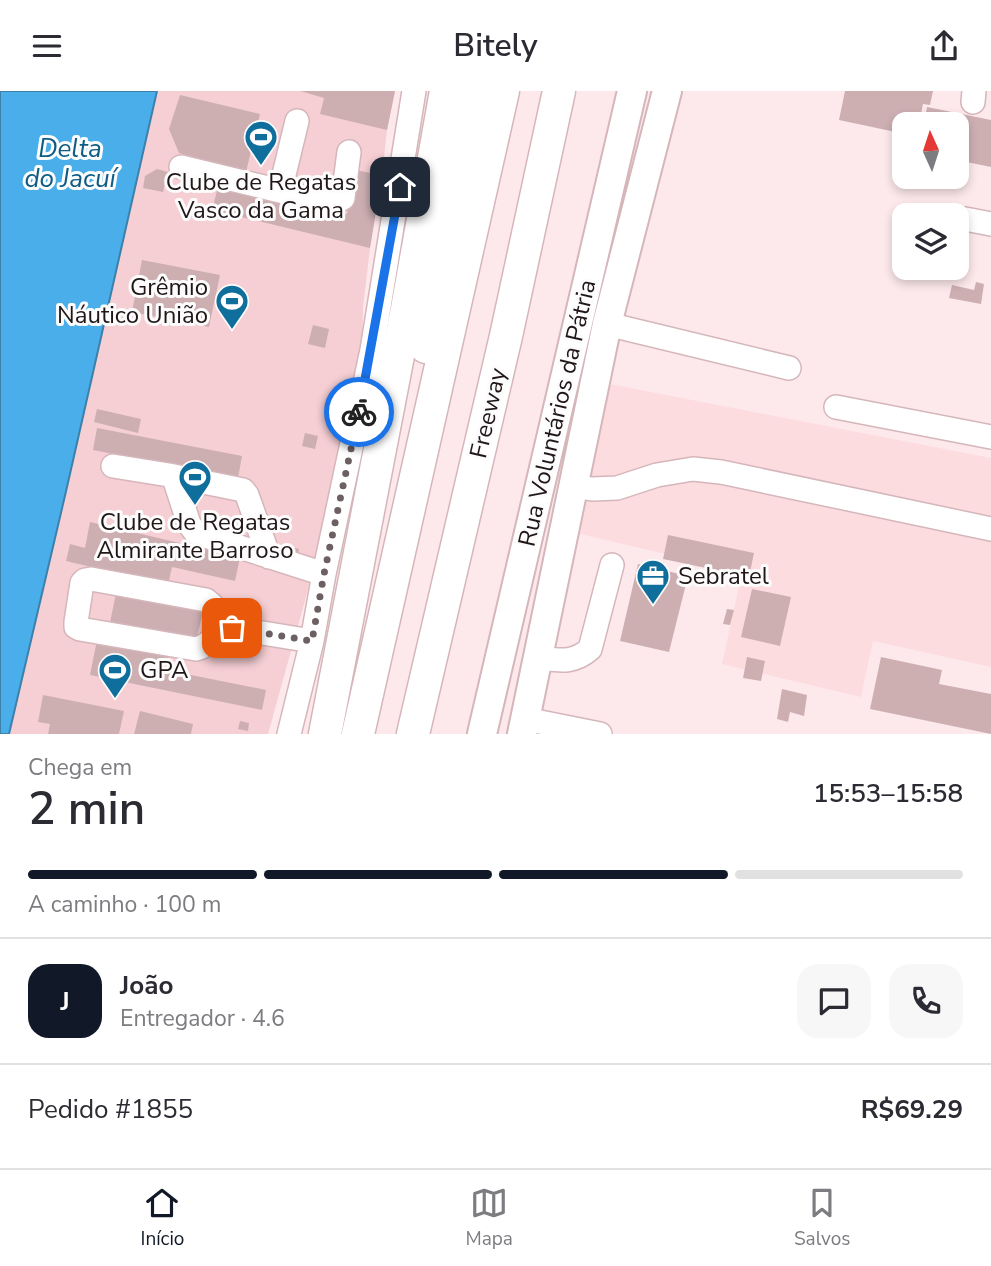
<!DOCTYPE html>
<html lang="pt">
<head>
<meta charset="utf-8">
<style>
  :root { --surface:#fff; --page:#f7f7f7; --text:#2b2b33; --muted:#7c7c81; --line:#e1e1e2; --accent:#111827 }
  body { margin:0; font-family:"Nunito Sans",sans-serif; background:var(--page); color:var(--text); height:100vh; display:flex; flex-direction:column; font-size:26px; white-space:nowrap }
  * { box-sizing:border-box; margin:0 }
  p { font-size:23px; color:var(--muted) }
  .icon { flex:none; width:38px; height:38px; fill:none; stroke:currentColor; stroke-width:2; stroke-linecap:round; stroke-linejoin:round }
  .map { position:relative; height:643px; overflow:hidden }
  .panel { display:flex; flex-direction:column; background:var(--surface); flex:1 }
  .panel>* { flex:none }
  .needle { width:46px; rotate:357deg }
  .buttons { position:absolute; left:892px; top:21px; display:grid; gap:14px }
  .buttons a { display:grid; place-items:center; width:77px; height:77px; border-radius:14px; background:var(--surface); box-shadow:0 4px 10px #0003; font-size:35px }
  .pin { position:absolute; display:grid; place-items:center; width:60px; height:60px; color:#fff; margin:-30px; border-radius:14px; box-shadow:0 4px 10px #0006 }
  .courier { position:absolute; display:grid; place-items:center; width:70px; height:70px; margin:-35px; border:5px solid #1a73e8; border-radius:50%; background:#fff; color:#222; box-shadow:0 2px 9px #0007 }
  .head em { font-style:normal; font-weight:600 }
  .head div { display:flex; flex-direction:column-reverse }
  .head { display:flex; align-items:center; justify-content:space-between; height:119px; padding:0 28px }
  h1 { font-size:46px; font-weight:600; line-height:52px }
  .bar { display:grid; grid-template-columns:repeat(4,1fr); gap:10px 7px; align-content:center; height:84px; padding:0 28px }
  .bar i { height:9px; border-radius:5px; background:var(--line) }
  .bar .on { background:var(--accent) }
  .bar p { grid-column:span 4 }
  .line { display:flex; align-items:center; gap:18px; padding:0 28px; border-top:2px solid var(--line) }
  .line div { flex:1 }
  .round { display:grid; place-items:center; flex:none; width:74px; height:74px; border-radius:21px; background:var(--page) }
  header { display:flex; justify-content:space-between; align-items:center; height:91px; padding:0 28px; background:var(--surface); font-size:32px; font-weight:600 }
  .dock { display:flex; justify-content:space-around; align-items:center; height:98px; border-top:2px solid var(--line); background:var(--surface); font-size:19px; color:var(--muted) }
  .dock a { display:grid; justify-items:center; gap:4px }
  .dock .on { color:var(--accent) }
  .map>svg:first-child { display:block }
</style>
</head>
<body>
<header><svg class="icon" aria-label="menu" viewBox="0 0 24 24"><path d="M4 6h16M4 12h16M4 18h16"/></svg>Bitely<svg class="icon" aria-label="share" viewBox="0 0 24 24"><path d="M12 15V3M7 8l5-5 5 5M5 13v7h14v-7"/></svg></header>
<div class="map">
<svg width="991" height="643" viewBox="0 0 991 643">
  <rect width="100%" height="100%" fill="#fde9ec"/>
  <path fill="#fddce0" d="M610,293L991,367V576L873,550L861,606L722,573L742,481L580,443Z"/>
  <path fill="#f5cfd4" d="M157,0H395L387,39L382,84L370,157L363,217L362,262L306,506L268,643H9C60,429 109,215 157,0Z"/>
  <path fill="#49aee9" stroke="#3d80aa" stroke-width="2" d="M0,0H157C109,215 60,429 9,643H0Z"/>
  <path fill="#cdafb2" d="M300,0H395L387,39L320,23L324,7Z
    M845,0H933L930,14L923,13L919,33H905V43L839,29Z
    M180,4L260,23L246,81L179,62L169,38Z
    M927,16L991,29V76L957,69V33H924Z
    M157,78L168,81L163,101L143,97L145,85Z
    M355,79L382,84L370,157L212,119L219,92L347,123Z
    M142,169L220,184L209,236L132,221Z
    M976,191L984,193L981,213L949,207L952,194L974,199Z
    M313,234L329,238L325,257L308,253Z
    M97,318L141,328L138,342L94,331Z
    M97,337L242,365L238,387L93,359Z
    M305,342L318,345L315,358L302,355Z
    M90,431L184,453V449L241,462L235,490L172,476L168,494L66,470L70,453L85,457Z
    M668,444L754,462L749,486L663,468Z
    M286,455L299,458L298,465L284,462Z
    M638,473L688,485L669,561L620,550Z
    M117,498L204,517L195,554L109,536Z
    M752,498L791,506L780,555L741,546Z
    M727,518L734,519L730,534L723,533Z
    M97,549L169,564L166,579L266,599L262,619L90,584Z
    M747,566L765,570L761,590L743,587Z
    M881,566L942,579L939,593L991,603V643L870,618Z
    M782,598L807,604L804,625L790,621L788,631L777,628Z
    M43,604L124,620L119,643H48L50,633L38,631Z
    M140,620L193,633L191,643H134Z
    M240,630L249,632L248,640L238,638Z"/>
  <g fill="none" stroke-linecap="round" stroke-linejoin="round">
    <defs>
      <path id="minor" d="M973,11L974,0
        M181,76L280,100L322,112L336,111L343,107L349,61
        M280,100L297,30
        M965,128L991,133
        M607,233L789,277
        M836,316L991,346
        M113,375L169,384L174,387L189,433L196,442L324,483
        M169,384L243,399L247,404L269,466
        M572,395L592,398L617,397L657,384L693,378L721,381L991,438
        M222,538L212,514L206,509L91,488L85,489L82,492L76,531V536L80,538L196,558C211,555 216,539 232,537L312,550
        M537,567C559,569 573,573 590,558L612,474
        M525,628L600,643
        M289,643L312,550L324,483L372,259L414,0"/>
      <path id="major" d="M482,643L632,0
        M522,643L607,233L667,0"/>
      <path id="highway" d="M426,256L471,0
        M325,643L407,218L446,0
        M358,643L503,0
        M413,643L506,245L559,0"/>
    </defs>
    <use href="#minor" stroke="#d5b6ba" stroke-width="26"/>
    <use href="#major" stroke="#d5b6ba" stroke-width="32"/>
    <use href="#highway" stroke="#d5b6ba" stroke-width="35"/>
    <use href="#minor" stroke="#fff" stroke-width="23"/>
    <use href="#major" stroke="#fff" stroke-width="28"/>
    <use href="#highway" stroke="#fff" stroke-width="32"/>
  </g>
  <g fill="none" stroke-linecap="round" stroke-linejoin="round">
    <path stroke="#6d6062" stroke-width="7" stroke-dasharray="0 12.6" d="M232,537L312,550L324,483L359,321"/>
    <path stroke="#1a73e8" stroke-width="9" d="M359,321L400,96"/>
  </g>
  <defs>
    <symbol id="stadium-pin" viewBox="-11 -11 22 30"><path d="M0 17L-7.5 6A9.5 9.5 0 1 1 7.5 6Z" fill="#0f6e9c" stroke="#fcfcfc"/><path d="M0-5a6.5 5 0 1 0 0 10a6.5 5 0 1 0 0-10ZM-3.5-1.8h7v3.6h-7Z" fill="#fff"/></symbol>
    <symbol id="office-pin" viewBox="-11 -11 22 30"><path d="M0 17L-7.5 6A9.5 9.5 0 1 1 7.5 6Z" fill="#0f6e9c" stroke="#fcfcfc"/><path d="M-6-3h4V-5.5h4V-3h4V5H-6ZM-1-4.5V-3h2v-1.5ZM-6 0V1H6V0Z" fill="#fff"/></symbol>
  </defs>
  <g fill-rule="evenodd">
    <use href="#stadium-pin" x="242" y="27" width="38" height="52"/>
    <use href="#stadium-pin" x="213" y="191" width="38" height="52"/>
    <use href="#stadium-pin" x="176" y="367" width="38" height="52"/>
    <use href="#office-pin" x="634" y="466" width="38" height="52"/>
    <use href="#stadium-pin" x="96" y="560" width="38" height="52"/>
  </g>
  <g text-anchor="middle" stroke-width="6" stroke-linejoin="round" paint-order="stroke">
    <g font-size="24" fill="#201617" stroke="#fcfcfc">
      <text x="261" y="99">Clube de Regatas<tspan x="261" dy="28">Vasco da Gama</tspan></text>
      <text x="208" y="204" text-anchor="end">Grêmio<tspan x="208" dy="28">Náutico União</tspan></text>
      <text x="195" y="439">Clube de Regatas<tspan x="195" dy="28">Almirante Barroso</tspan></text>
      <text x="678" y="493" text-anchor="start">Sebratel</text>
      <text x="140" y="587" text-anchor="start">GPA</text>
    </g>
    <g font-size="24" fill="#201617" stroke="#fcfcfc">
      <text transform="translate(488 322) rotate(-77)" y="8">Freeway</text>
      <text transform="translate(557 322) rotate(-77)" y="8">Rua Voluntários da Pátria</text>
    </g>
    <g font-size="26" font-style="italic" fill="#0e5c83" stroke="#fcfcfc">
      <text x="70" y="66">Delta<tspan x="70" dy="30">do Jacuí</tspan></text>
    </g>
  </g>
</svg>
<div class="buttons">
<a><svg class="needle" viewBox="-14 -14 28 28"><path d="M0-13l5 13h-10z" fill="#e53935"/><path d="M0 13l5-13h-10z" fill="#7c7c81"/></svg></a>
<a><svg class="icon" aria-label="layers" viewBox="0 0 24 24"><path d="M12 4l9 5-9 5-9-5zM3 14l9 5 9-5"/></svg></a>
</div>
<div class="pin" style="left:232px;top:537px;background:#ea580c"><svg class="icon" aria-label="bag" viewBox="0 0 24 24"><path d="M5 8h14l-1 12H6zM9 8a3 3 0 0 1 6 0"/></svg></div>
<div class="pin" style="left:400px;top:96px;background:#1f2937"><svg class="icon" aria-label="home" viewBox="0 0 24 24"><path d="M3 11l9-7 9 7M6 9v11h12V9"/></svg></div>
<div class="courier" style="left:359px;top:321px"><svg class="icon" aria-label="bike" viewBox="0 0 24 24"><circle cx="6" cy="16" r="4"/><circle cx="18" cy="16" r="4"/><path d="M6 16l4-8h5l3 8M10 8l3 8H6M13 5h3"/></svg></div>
</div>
<section class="panel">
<div class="head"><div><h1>2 min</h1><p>Chega em</p></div><em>15:53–15:58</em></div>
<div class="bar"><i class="on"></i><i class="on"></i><i class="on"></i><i></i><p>A caminho · 100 m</p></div>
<div class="line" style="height:126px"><b class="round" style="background:var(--accent);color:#fff">J</b><div><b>João</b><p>Entregador · 4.6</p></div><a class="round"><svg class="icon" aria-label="chat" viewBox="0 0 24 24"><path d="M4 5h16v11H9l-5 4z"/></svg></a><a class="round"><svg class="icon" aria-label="phone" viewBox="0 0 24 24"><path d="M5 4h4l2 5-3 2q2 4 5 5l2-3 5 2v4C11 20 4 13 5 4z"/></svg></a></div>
<div class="line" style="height:91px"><div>Pedido #1855</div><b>R$69.29</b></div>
</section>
<nav class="dock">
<a class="on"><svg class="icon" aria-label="home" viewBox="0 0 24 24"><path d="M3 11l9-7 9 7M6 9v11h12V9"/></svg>Início</a>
<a><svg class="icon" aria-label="map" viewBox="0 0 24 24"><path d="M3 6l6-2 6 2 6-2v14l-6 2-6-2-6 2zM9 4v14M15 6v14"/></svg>Mapa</a>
<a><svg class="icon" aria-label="saved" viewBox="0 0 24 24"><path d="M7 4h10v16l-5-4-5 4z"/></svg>Salvos</a>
</nav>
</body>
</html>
